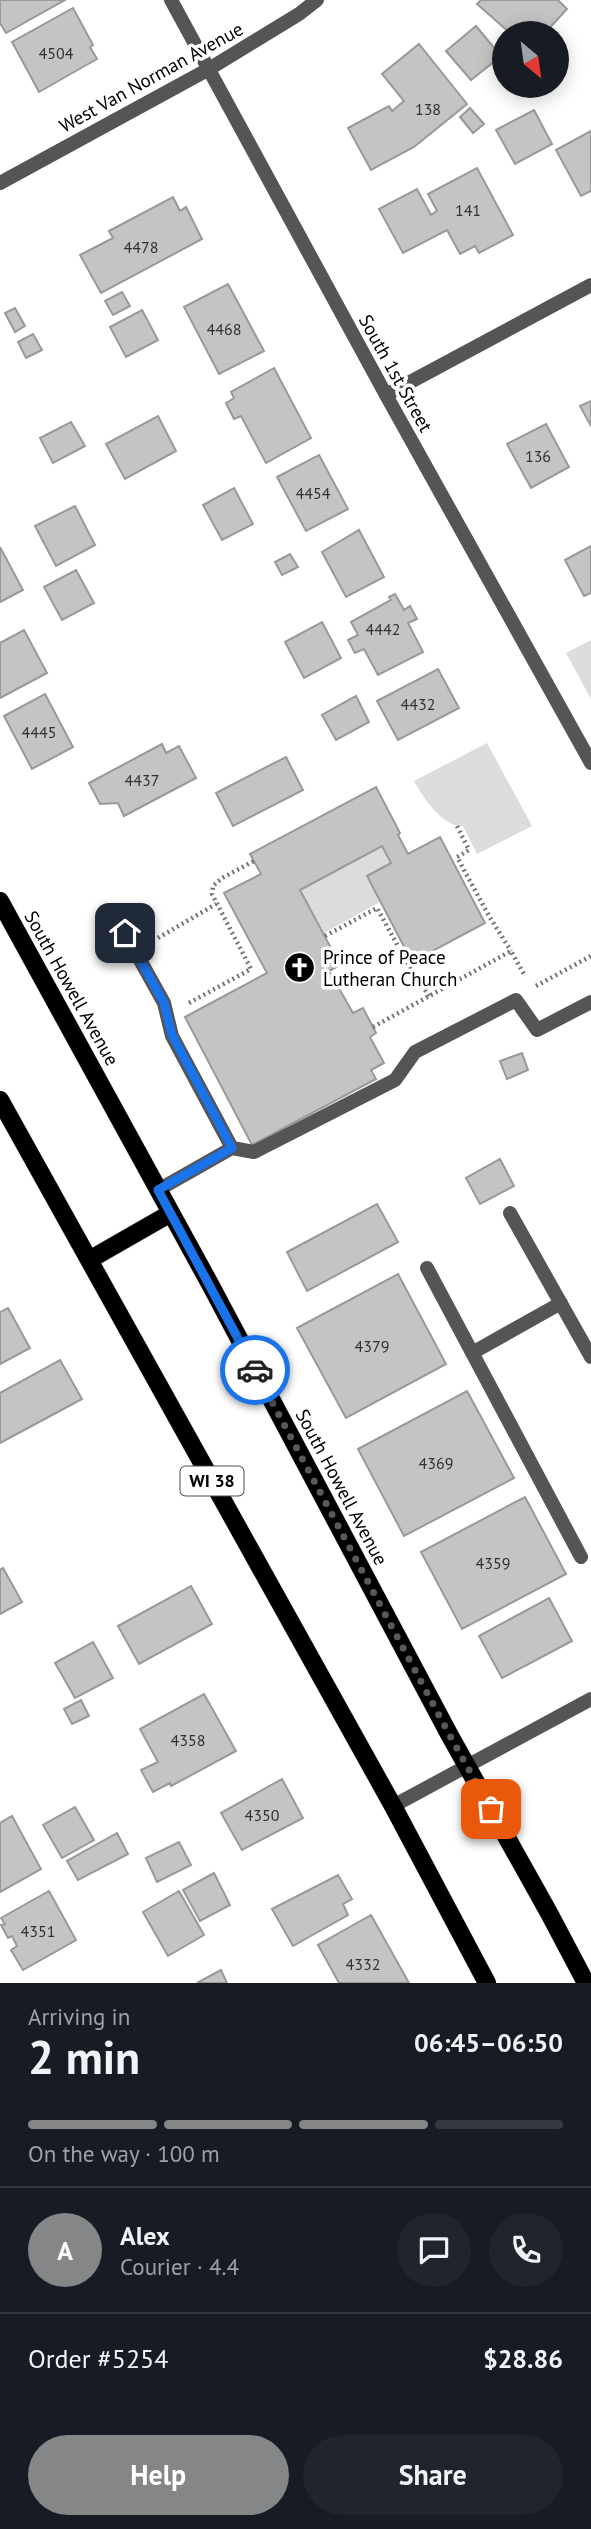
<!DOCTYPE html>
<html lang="en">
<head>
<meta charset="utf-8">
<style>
  :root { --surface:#171b24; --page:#20242c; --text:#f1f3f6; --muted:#9ea1a6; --line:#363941; --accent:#858687 }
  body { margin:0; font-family:"PT Sans",sans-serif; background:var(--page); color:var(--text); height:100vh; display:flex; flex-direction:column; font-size:26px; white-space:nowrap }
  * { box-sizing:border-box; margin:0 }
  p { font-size:23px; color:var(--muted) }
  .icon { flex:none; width:38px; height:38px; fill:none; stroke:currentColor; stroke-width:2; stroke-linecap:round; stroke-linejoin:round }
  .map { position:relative; height:1983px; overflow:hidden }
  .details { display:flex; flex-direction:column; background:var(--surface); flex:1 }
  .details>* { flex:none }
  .needle { width:46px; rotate:151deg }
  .buttons { position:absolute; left:492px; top:21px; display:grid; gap:14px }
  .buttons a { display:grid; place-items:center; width:77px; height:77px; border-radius:50%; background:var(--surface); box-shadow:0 4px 18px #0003; font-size:35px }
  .pin { position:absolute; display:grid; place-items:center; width:60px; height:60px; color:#fff; margin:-30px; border-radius:14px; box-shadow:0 4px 10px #0006 }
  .courier { position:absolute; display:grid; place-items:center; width:70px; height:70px; margin:-35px; border:5px solid #1a73e8; border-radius:50%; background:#fff; color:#222; box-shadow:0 2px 9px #0007 }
  .headline em { font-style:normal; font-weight:700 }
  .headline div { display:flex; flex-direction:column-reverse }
  .headline { display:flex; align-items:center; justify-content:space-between; height:119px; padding:0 28px }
  h1 { font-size:46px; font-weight:700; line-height:52px }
  .bar { display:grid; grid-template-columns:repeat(4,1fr); gap:10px 7px; align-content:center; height:84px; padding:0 28px }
  .bar i { height:9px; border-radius:5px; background:var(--line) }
  .bar .current { background:var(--accent) }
  .bar p { grid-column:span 4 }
  .line { display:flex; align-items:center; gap:18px; padding:0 28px; border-top:2px solid var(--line) }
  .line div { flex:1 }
  .round { display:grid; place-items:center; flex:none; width:74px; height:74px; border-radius:37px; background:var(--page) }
  .action { display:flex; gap:14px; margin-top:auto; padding:14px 28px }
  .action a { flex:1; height:80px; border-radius:42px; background:var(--accent); color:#fff; font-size:28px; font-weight:700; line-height:80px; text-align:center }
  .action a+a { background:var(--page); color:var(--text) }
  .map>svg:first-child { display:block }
</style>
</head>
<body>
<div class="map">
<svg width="591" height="1983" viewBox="0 0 591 1983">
  <rect width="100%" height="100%" fill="#fff"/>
  <path fill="#dcdcdc" d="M591,640V699L566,653Z
    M487,743L532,826L477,854L463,826C442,827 423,797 414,781Z
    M382,846L391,863L367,876L380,902L324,933L300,890Z"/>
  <path fill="#c4c4c4" stroke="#999" stroke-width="2" d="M0,0H65L6,33L0,23Z
    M481,0H558L567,9L545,33H510L477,4Z
    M73,8L93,45L90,47L97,59L39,92L12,42Z
    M476,26L501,56L471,80L446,51Z
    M419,44L467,104L414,147L371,170L348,128L389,106L392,111L404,101L382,74Z
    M470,108L484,124L473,133L460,117Z
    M534,110L552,144L515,164L496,130Z
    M591,131V191L581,196L556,150Z
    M477,168L513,235L479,253L475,246L460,254L447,230L403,253L379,209L417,189L431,215L437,211L428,194Z
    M173,197L180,211L186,207L202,239L101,293L80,255L113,238L109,231Z
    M228,284L264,351L219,374L184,307Z
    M122,292L130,306L113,315L105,301Z
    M15,308L25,326L15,332L5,313Z
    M142,310L158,340L126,357L110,327Z
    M33,334L42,350L26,358L18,342Z
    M274,368L311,438L266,463L241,416L234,419L226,403L234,398L231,392Z
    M591,401V426L580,406Z
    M158,416L176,451L125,479L106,444Z
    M71,422L85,446L53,463L40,438Z
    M546,424L569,467L531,488L507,444Z
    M319,455L348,509L306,531L277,477Z
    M234,488L253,524L222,540L203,505Z
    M75,506L95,545L56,566L35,526Z
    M359,530L384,577L346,597L322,552Z
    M591,546V593L584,596L565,560Z
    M0,547L23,590L0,602Z
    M290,554L298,567L282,575L275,562Z
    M76,570L94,603L62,620L44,587Z
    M395,594L404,610L410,606L417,619L408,623L423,652L378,675L364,649L355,653L348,640L358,635L351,622L391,600L389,597Z
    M322,622L341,658L304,678L285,642Z
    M24,630L47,673L0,698V643Z
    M438,669L459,708L398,740L377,701Z
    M45,694L73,747L32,769L4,716Z
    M356,696L369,722L336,740L322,715Z
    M162,744L166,753L179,746L196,778L124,816L118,803L100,804L89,783Z
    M286,757L303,790L233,826L216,793Z
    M376,787L400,833L398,835L408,854L440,837L485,923L412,962L367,876L391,863L382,846L300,890L340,965L329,971L353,1013L363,1008L376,1033L370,1037L384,1063L371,1070L376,1079L252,1145L185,1017L267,973L224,893L261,874L250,854Z
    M522,1053L528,1070L507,1079L500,1061Z
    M500,1159L514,1186L480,1204L466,1178Z
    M377,1204L398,1242L307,1291L287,1252Z
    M398,1274L446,1364L346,1418L297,1328Z
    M8,1308L30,1348L0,1364V1312Z
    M60,1360L82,1399L0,1443V1393Z
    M467,1391L514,1478L404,1536L358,1449Z
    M525,1497L566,1574L462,1629L421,1552Z
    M3,1568L22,1602L0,1614V1570Z
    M191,1586L212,1624L139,1664L118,1626Z
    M549,1598L572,1641L502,1678L479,1636Z
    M93,1642L113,1678L75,1698L55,1663Z
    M204,1694L236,1751L171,1786L170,1783L153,1792L141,1770L158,1762L140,1729Z
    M81,1700L89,1716L72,1724L64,1709Z
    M282,1779L303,1818L242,1850L221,1813Z
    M75,1807L94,1840L62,1858L43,1825Z
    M12,1816L41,1869L0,1892V1823Z
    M117,1833L128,1854L78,1880L67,1861Z
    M179,1842L191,1865L157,1882L146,1858Z
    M214,1873L230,1905L200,1921L183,1890Z
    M338,1875L352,1899L343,1904L348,1915L293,1946L272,1909Z
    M49,1891L76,1940L23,1970L11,1950L17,1946L12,1936L8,1938L1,1925L5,1924L1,1918Z
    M179,1891L204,1935L168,1956L143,1912Z
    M371,1915L409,1983H339L318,1945Z
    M221,1970L227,1983H197Z"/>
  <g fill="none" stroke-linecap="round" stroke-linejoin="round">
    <defs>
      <path id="primary" d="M0,901L210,1284L449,1734L549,1913L586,1983
        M0,1100L393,1806L487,1983
        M89,1260L171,1213"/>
    </defs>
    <use href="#primary" stroke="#dbdbdb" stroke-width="19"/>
    <path stroke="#777" stroke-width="4.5" stroke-dasharray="2 3.5" stroke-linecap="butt" d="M457,826L469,850L457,857L489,916L511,951
      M325,936L377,908L405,959L429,996
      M158,938L216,904
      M536,986L591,956
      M189,1003L251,969L212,894L213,886L222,878L254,861
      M373,1027L511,951L525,976"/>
    <path stroke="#555" stroke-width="14" d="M125,933L164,1003L172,1036L232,1148L158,1190
      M232,1148L254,1152L395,1080L415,1052L516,1000L537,1030L591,1002
      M510,1213L591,1357
      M427,1268L581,1557
      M472,1353L561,1303"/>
    <path stroke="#555" stroke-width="14" d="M171,0L386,395L591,763
      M0,183L209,69L299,14L317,0
      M386,395L591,285
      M393,1806L591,1699"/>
    <use href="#primary" stroke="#000" stroke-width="18"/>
  </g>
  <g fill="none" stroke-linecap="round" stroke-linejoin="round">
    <path stroke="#595959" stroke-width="7" stroke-dasharray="0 12.6" d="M255,1370L449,1734L491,1809"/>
    <path stroke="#1a73e8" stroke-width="9" d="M125,933L164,1003L172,1035L232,1148L158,1190L255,1370"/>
  </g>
  <defs>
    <symbol id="church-disc" viewBox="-11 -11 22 22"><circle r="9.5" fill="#000" stroke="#fff"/><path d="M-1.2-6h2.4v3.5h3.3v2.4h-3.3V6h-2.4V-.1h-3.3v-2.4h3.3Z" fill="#fff"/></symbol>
  </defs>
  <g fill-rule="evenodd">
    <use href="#church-disc" x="282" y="950" width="35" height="35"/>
  </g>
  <g text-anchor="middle" stroke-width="7" stroke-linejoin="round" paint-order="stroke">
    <g font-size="16" fill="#313131">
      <text x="56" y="59">4504</text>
      <text x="428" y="115">138</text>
      <text x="468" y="216">141</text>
      <text x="141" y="253">4478</text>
      <text x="224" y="335">4468</text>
      <text x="538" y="462">136</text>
      <text x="313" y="499">4454</text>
      <text x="383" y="635">4442</text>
      <text x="418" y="710">4432</text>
      <text x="39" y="738">4445</text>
      <text x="142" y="786">4437</text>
      <text x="372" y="1352">4379</text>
      <text x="436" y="1469">4369</text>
      <text x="493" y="1569">4359</text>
      <text x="188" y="1746">4358</text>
      <text x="262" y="1821">4350</text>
      <text x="38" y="1937">4351</text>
      <text x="363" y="1970">4332</text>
    </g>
    <rect fill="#fff" stroke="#4c4c4c" stroke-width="2" x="180.5" y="1466.5" width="63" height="29" rx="5"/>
    <g font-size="18" font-weight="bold" fill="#000">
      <text x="212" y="1487">WI 38</text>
    </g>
    <g font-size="19" fill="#000" stroke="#fff">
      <text transform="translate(151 77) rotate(-29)" y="7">West Van Norman Avenue</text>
      <text transform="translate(396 373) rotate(61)" y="7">South 1st Street</text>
      <text transform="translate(72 988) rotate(61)" y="7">South Howell Avenue</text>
      <text transform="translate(342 1487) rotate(62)" y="7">South Howell Avenue</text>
    </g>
    <g font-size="19" fill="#000" stroke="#fff" text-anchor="start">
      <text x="323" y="964">Prince of Peace<tspan x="323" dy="22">Lutheran Church</tspan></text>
    </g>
  </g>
</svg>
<div class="buttons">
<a><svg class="needle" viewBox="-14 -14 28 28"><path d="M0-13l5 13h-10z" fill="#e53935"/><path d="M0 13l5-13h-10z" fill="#9ea1a6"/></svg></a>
</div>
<div class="pin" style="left:491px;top:1809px;background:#ea580c"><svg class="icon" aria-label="bag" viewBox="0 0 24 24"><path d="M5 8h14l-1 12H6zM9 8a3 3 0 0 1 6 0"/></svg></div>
<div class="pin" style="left:125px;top:933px;background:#1f2937"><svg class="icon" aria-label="home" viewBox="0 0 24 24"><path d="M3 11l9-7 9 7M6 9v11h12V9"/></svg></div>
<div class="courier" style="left:255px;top:1370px"><svg class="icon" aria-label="car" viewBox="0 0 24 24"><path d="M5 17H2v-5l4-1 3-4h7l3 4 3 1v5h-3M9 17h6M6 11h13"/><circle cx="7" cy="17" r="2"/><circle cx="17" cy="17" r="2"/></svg></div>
</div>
<section class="details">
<div class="headline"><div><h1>2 min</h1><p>Arriving in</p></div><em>06:45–06:50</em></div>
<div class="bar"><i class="current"></i><i class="current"></i><i class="current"></i><i></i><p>On the way · 100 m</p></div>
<div class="line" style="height:126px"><b class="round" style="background:var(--accent);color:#fff">A</b><div><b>Alex</b><p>Courier · 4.4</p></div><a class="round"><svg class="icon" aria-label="chat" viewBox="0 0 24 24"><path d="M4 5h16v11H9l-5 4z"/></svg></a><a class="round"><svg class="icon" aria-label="phone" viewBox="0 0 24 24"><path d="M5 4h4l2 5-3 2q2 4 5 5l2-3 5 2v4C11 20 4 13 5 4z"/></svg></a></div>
<div class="line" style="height:91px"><div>Order #5254</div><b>$28.86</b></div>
<div class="action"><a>Help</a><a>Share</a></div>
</section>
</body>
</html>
